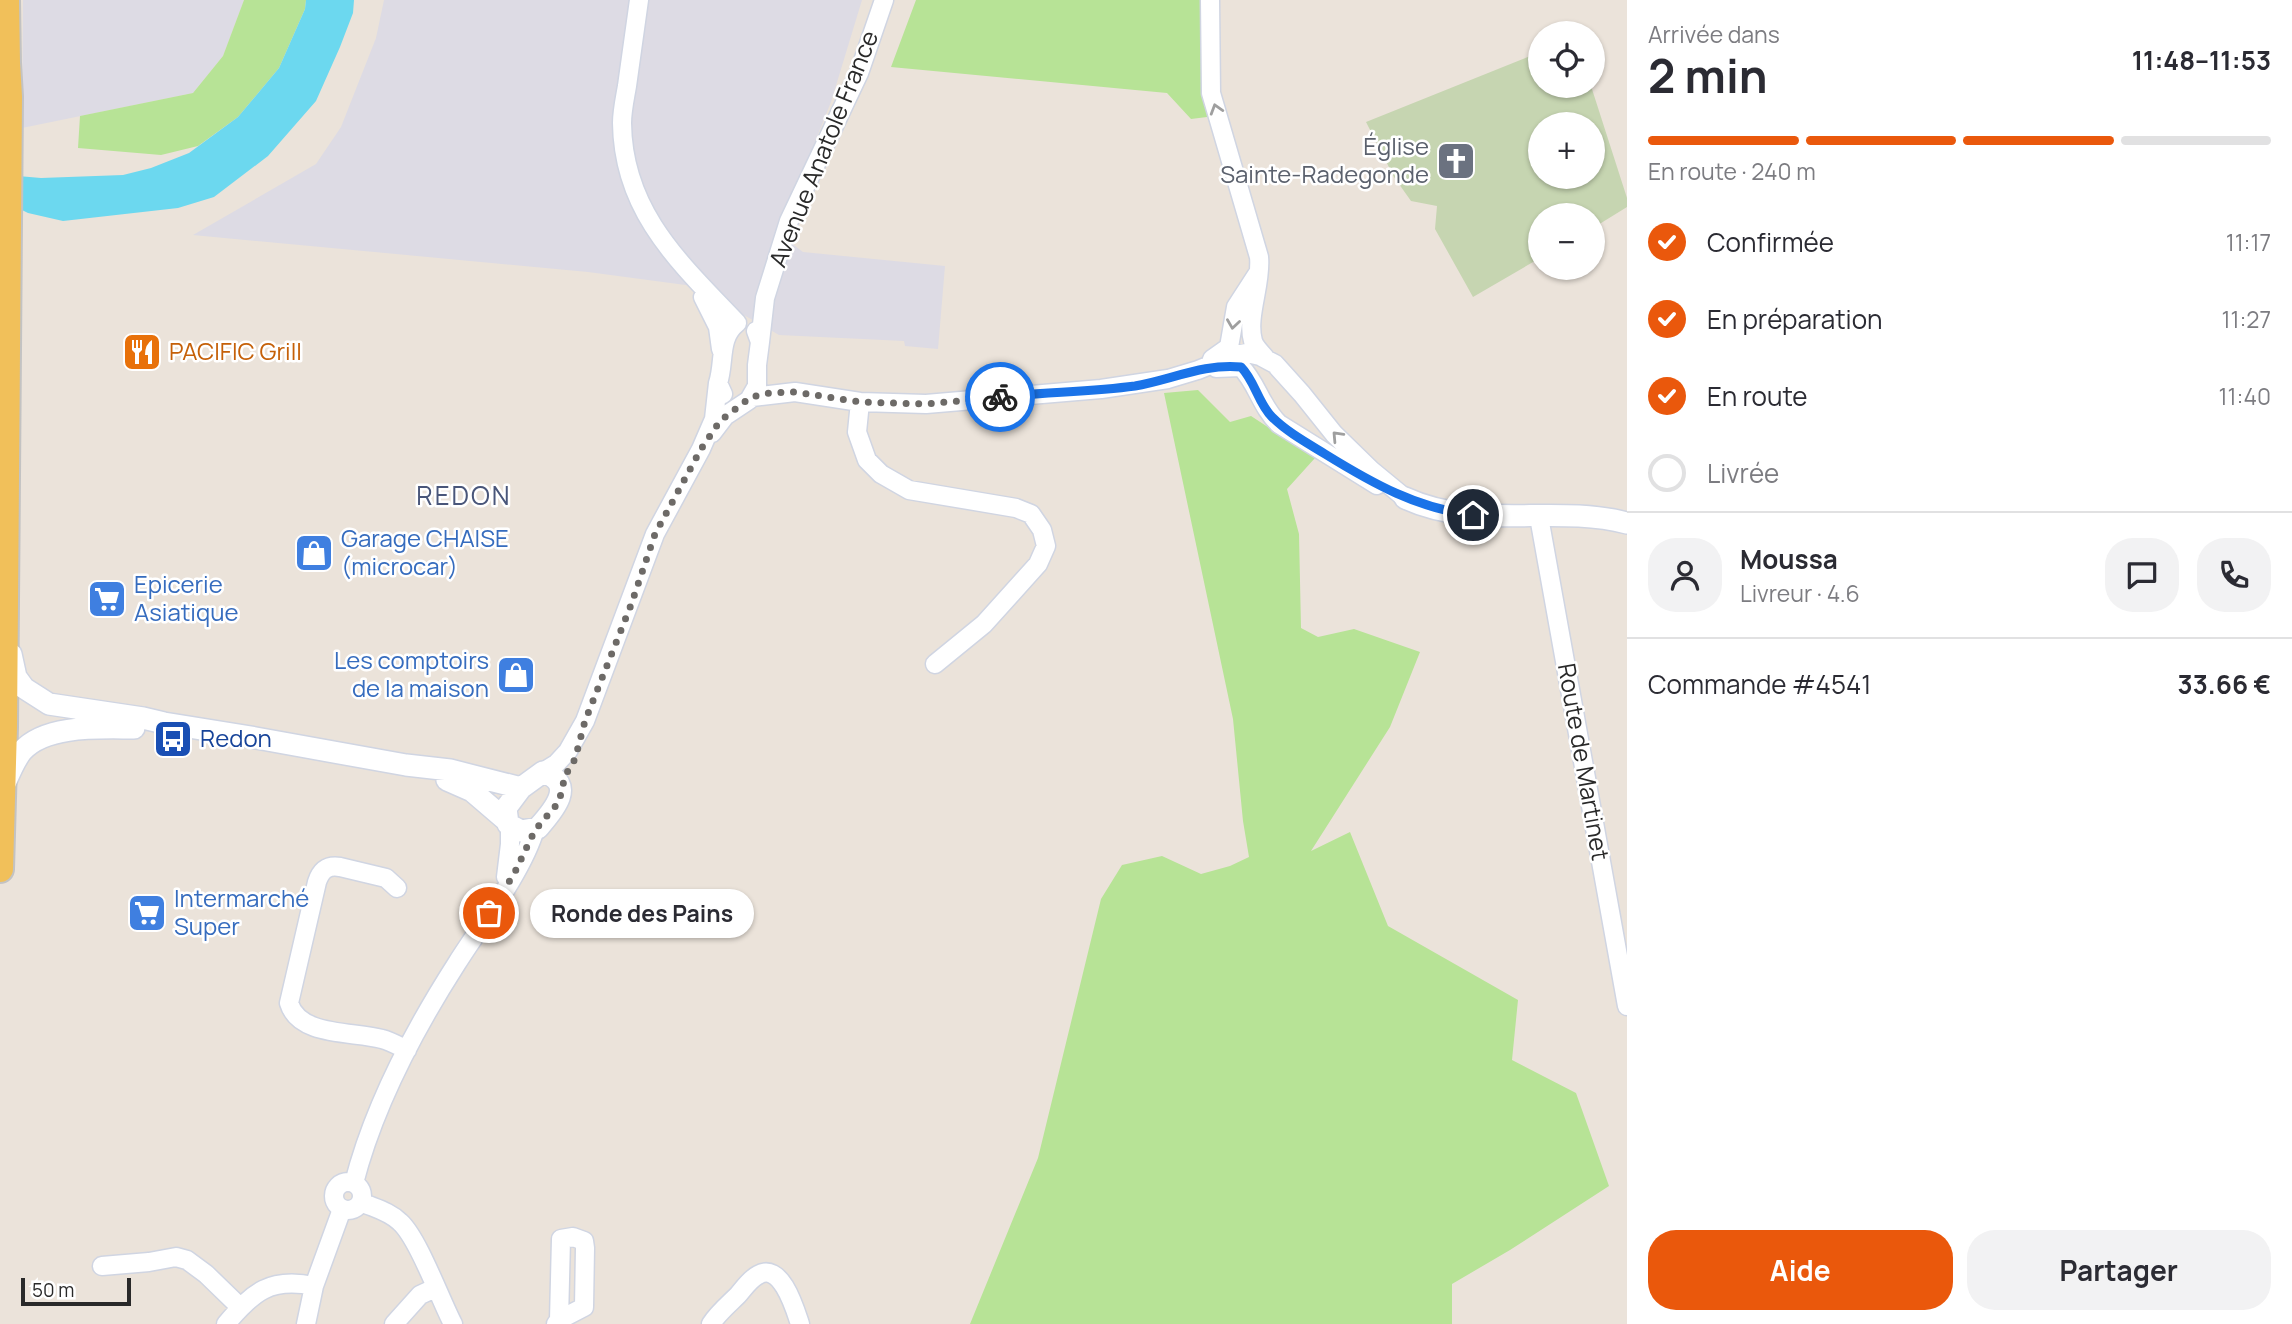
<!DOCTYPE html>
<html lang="fr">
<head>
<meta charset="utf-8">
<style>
  :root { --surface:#fff; --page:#f2f2f3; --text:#2b2b33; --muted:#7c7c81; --line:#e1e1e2; --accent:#ea580c }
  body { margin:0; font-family:Manrope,sans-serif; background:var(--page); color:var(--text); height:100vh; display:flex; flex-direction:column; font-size:26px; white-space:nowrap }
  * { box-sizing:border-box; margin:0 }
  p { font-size:23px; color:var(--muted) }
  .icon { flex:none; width:38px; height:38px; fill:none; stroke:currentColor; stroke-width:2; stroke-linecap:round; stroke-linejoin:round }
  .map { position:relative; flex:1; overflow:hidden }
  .drawer { display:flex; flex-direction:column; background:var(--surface); width:665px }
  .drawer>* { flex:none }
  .fabs { position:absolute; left:1528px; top:21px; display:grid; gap:14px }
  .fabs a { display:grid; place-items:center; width:77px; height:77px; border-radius:50%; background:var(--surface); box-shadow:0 2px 5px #0004; font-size:35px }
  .scale { position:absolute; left:21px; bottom:18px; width:110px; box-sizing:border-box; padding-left:7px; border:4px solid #292929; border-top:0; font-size:19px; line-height:24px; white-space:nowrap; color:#292929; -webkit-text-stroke:5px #fff; paint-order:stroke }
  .pin { position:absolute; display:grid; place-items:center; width:60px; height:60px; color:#fff; margin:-30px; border:4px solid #fff; border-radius:50%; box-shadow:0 2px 7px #0007 }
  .courier { position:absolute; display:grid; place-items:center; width:70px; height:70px; margin:-35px; border:5px solid #1a73e8; border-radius:50%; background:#fff; color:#222; box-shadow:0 2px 9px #0007 }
  .bubble { position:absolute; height:49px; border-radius:24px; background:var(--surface); box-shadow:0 2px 5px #0004; font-size:23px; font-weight:700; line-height:49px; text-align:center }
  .overview em { font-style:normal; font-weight:700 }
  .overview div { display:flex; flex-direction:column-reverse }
  .overview { display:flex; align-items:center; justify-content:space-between; height:119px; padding:0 21px }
  h1 { font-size:46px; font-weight:700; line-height:52px }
  .bar { display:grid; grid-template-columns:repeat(4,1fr); gap:10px 7px; align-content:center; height:84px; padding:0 21px }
  .bar i { height:9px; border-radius:5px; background:var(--line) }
  .bar .on { background:var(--accent) }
  .bar p { grid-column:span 4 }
  .line { display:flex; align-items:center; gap:18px; padding:0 21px; border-top:2px solid var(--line) }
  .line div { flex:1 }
  .round { display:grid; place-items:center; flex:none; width:74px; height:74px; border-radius:28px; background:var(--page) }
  ol { padding:0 21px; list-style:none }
  li { display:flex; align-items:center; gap:21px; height:77px }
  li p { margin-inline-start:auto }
  li .icon { padding:7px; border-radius:50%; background:var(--accent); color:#fff; stroke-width:4 }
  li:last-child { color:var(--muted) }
  li i { width:38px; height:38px; border:4px solid var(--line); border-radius:50% }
  .button { display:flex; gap:14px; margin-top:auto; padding:14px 21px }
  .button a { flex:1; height:80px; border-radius:28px; background:var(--accent); color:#fff; font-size:28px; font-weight:700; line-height:80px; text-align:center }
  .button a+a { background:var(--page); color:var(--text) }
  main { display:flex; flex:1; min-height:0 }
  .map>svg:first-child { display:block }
</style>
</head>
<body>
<main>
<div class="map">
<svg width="1627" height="1324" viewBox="0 0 1627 1324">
  <rect width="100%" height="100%" fill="#ebe3da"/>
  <path fill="#dddbe4" d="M23,0H244L223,56L193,93L22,128Z
    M384,0H862L831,102L778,233L803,252L945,266L938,349L905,346L904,341L779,335L693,286L588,272L193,235L316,164L341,127L376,38Z"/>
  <path fill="#b7e396" d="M244,0H306L305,9L279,68L238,117L198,146L161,155L78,148L80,116L193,93L223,56Z
    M916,0H1201L1207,117L1191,119L1167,93L891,67Z
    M1198,390L1230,422L1251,416L1315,458L1287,489L1299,534L1301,628L1318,637L1354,629L1420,652L1390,727L1311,851L1350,832L1388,926L1518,1000L1512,1060L1576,1093L1609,1186L1510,1250L1452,1284V1324H970L1038,1158L1101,899L1122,865L1162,856L1201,874L1230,866L1249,857L1243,821L1233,719L1164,393Z"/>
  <path fill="#c6d5b1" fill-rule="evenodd" d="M1540,52V86H1591L1627,198V207L1593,228L1592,215H1540V258L1473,297L1435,229L1437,206L1411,201L1394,177L1366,122ZM1540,124H1592V177H1540Z"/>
  <path fill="#6cd8ef" d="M306,0H354L353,13L340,47L316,101L268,156L214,197L178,208L63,221L28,213L22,210L0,218L18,176L41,178L123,175L151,168L189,153L238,117L279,68L305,9Z"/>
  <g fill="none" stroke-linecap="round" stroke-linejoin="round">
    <defs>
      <path id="minor" d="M639,0C635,29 631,57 627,86C625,98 622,111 622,123C623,212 680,263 737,323
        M1210,0L1211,93L1259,257C1262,283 1246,317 1253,341C1255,348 1262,353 1266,359
        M703,297L718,327L721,349
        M760,342L765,298L789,221L859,73L884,0
        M1212,359L1229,347L1236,307L1258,273
        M1216,368L1241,367C1257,383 1261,407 1279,424L1377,485
        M723,394L718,383C725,362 718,338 737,323
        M752,397L795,392L860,402L926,404L1101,389L1168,379L1198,370L1235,355L1247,353L1260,356L1275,364L1302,394L1334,434L1371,470L1405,498
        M860,402L857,432L867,460L881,474L909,490L1016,508L1031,514L1042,530L1046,546L1038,564L984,624L935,664
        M712,433L725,416L749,400L757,386V365L760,342L756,331
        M1539,517L1627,1006
        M543,772L556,764L568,751L585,721L655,534L701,449L714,419L718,383
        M506,877L510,844V826
        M397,888L386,878L340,867C327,865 321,870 317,882L289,1003C299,1037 354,1031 382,1039C390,1041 399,1046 407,1050
        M334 1196a14 14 0 1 1 28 0a14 14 0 1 1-28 0Z
        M354,1183C374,1105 414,1030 457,963C481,925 523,871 535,829
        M361,1202C374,1208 389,1211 400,1222C418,1238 440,1299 453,1324
        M102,1266L149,1262L176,1257L187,1260L206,1274L240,1307
        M226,1324C253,1292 270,1277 314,1286
        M306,1324L314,1286L342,1209
        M394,1324L420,1295L435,1288
        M556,1324L559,1320L561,1239L573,1237L584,1241L585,1248L584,1307L559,1320
        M711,1324C718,1313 729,1304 738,1295C744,1288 750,1279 758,1275C781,1261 795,1309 800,1324"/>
      <path id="tertiary" d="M1405,498C1476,531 1554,504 1627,523
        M11,654L16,677L24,688L49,704L143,718L164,723L256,738L406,765L450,770L521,788
        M543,772C578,784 552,812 538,828L521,831L508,824L506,808L521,788Z
        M447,780L472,791L507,821
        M4,786C9,774 14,761 22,751C46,724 102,728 134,728"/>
      <path id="primary" d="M0,869L4,727L9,97L7,63L6,0"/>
    </defs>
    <use href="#minor" stroke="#d0d5e2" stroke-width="21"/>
    <use href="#tertiary" stroke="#d0d5e2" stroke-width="24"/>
    <use href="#primary" stroke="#c3c3c3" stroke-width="30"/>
    <use href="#minor" stroke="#fff" stroke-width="18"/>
    <use href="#tertiary" stroke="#fff" stroke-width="21"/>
    <use href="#primary" stroke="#f1c05a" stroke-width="26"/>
  </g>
  <defs><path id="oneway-chevron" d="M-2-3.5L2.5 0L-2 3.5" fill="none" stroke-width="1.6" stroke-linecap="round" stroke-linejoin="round" transform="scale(1.75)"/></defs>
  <g stroke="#9f9f9f">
    <use href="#oneway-chevron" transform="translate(1216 109) rotate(-107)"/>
    <use href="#oneway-chevron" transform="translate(1233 324) rotate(98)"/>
    <use href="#oneway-chevron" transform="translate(1337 436) rotate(-133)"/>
  </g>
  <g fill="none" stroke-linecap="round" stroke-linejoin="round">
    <path stroke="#6d6a67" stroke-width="7" stroke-dasharray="0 12.6" d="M489,913L514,874L535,830L559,802L565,776L575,759L585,721L631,605L655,534L701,449L720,421L751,397L770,393L795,392L860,402L926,404L1000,397"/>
    <path stroke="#1a73e8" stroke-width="9" d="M1000,397C1045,392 1090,392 1135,386C1170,380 1205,363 1241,367C1255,381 1258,403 1272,417C1287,432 1307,443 1325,454C1372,483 1418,509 1473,515"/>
  </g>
  <defs>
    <symbol id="church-square" viewBox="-11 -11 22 22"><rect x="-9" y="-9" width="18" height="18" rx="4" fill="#6b7280" stroke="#fff"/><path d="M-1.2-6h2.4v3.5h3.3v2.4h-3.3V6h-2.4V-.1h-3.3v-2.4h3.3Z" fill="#fff"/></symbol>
    <symbol id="restaurant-square" viewBox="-11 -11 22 22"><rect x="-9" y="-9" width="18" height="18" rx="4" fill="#e8710a" stroke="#fff"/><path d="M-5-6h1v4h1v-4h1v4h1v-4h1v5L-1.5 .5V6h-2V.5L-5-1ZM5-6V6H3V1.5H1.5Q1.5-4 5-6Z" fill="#fff"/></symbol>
    <symbol id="shop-square" viewBox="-11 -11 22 22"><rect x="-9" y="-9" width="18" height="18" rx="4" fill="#3f7fe0" stroke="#fff"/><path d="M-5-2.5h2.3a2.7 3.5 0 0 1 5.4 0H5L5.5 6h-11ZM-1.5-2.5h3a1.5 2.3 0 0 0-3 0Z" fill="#fff"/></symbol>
    <symbol id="supermarket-square" viewBox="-11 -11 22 22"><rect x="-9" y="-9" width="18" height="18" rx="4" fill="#3f7fe0" stroke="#fff"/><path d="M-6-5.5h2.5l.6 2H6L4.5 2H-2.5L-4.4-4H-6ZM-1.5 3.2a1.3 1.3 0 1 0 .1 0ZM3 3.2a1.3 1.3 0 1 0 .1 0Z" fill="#fff"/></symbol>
    <symbol id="bus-square" viewBox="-11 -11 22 22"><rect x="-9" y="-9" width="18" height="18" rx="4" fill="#1a4fb4" stroke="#fff"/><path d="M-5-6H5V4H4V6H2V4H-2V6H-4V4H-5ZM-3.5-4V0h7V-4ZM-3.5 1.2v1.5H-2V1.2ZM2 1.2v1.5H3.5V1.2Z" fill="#fff"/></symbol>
  </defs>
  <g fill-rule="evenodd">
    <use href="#church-square" x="1434" y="139" width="44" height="44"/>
    <use href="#restaurant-square" x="120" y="330" width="44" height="44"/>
    <use href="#shop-square" x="292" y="531" width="44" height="44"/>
    <use href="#supermarket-square" x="85" y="577" width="44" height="44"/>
    <use href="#shop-square" x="494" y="653" width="44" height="44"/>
    <use href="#bus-square" x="151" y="717" width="44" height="44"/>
    <use href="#supermarket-square" x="125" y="891" width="44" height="44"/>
  </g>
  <g text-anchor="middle" stroke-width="5" stroke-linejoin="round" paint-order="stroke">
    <g font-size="24" fill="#5b616d" stroke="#fff" text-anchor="end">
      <text x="1429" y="155">Église<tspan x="1429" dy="28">Sainte-Radegonde</tspan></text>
    </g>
    <g font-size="24" fill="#292929" stroke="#fff">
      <text transform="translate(824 149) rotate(-68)" y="8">Avenue Anatole France</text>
      <text transform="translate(1583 762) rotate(80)" y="8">Route de Martinet</text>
    </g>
    <g font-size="24" fill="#c56008" stroke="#fff" text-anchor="start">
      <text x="169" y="360">PACIFIC Grill</text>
    </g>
    <g font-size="24" fill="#366cbe" stroke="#fff" text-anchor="start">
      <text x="341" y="547">Garage CHAISE<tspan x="341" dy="28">(microcar)</tspan></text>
      <text x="134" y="593">Epicerie<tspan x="134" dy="28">Asiatique</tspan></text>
      <text x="489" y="669" text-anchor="end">Les comptoirs<tspan x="489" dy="28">de la maison</tspan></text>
      <text x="174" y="907">Intermarché<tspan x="174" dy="28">Super</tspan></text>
    </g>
    <g font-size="24" fill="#164399" stroke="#fff" text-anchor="start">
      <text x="200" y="747">Redon</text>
    </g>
    <g font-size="26" letter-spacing="2" fill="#49567a" stroke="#fff">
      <text x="464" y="505">REDON</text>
    </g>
  </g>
</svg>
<div class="fabs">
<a><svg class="icon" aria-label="locate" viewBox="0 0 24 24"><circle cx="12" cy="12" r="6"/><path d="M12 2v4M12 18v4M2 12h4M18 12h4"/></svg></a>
<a>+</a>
<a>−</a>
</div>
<div class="scale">50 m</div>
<div class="pin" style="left:489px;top:913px;background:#ea580c"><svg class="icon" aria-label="bag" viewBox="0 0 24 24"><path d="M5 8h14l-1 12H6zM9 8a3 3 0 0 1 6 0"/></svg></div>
<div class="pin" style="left:1473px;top:515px;background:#1f2937"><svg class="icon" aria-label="home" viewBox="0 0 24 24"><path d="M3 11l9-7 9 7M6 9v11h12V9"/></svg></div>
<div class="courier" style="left:1000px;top:397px"><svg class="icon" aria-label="bike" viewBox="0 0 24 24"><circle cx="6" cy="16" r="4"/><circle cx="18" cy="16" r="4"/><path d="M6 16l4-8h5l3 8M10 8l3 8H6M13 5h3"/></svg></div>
<div class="bubble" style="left:530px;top:889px;width:224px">Ronde des Pains</div>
</div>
<section class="drawer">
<div class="overview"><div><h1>2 min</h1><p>Arrivée dans</p></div><em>11:48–11:53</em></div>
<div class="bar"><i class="on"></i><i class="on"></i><i class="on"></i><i></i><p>En route · 240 m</p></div>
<ol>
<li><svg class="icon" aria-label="check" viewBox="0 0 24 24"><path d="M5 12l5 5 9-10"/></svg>Confirmée<p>11:17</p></li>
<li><svg class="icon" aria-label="check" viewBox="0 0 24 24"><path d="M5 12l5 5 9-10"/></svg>En préparation<p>11:27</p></li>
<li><svg class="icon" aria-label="check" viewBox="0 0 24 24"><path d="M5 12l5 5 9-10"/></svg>En route<p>11:40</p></li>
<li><i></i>Livrée</li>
</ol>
<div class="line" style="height:126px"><a class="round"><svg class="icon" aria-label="person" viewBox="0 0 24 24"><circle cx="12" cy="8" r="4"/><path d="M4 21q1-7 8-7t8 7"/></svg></a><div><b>Moussa</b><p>Livreur · 4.6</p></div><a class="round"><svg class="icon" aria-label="chat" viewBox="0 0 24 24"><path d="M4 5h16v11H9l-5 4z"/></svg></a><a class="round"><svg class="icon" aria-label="phone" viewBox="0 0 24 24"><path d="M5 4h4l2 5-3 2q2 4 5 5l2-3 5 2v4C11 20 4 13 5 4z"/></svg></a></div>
<div class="line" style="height:91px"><div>Commande #4541</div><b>33.66 €</b></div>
<div class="button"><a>Aide</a><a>Partager</a></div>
</section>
</main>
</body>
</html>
